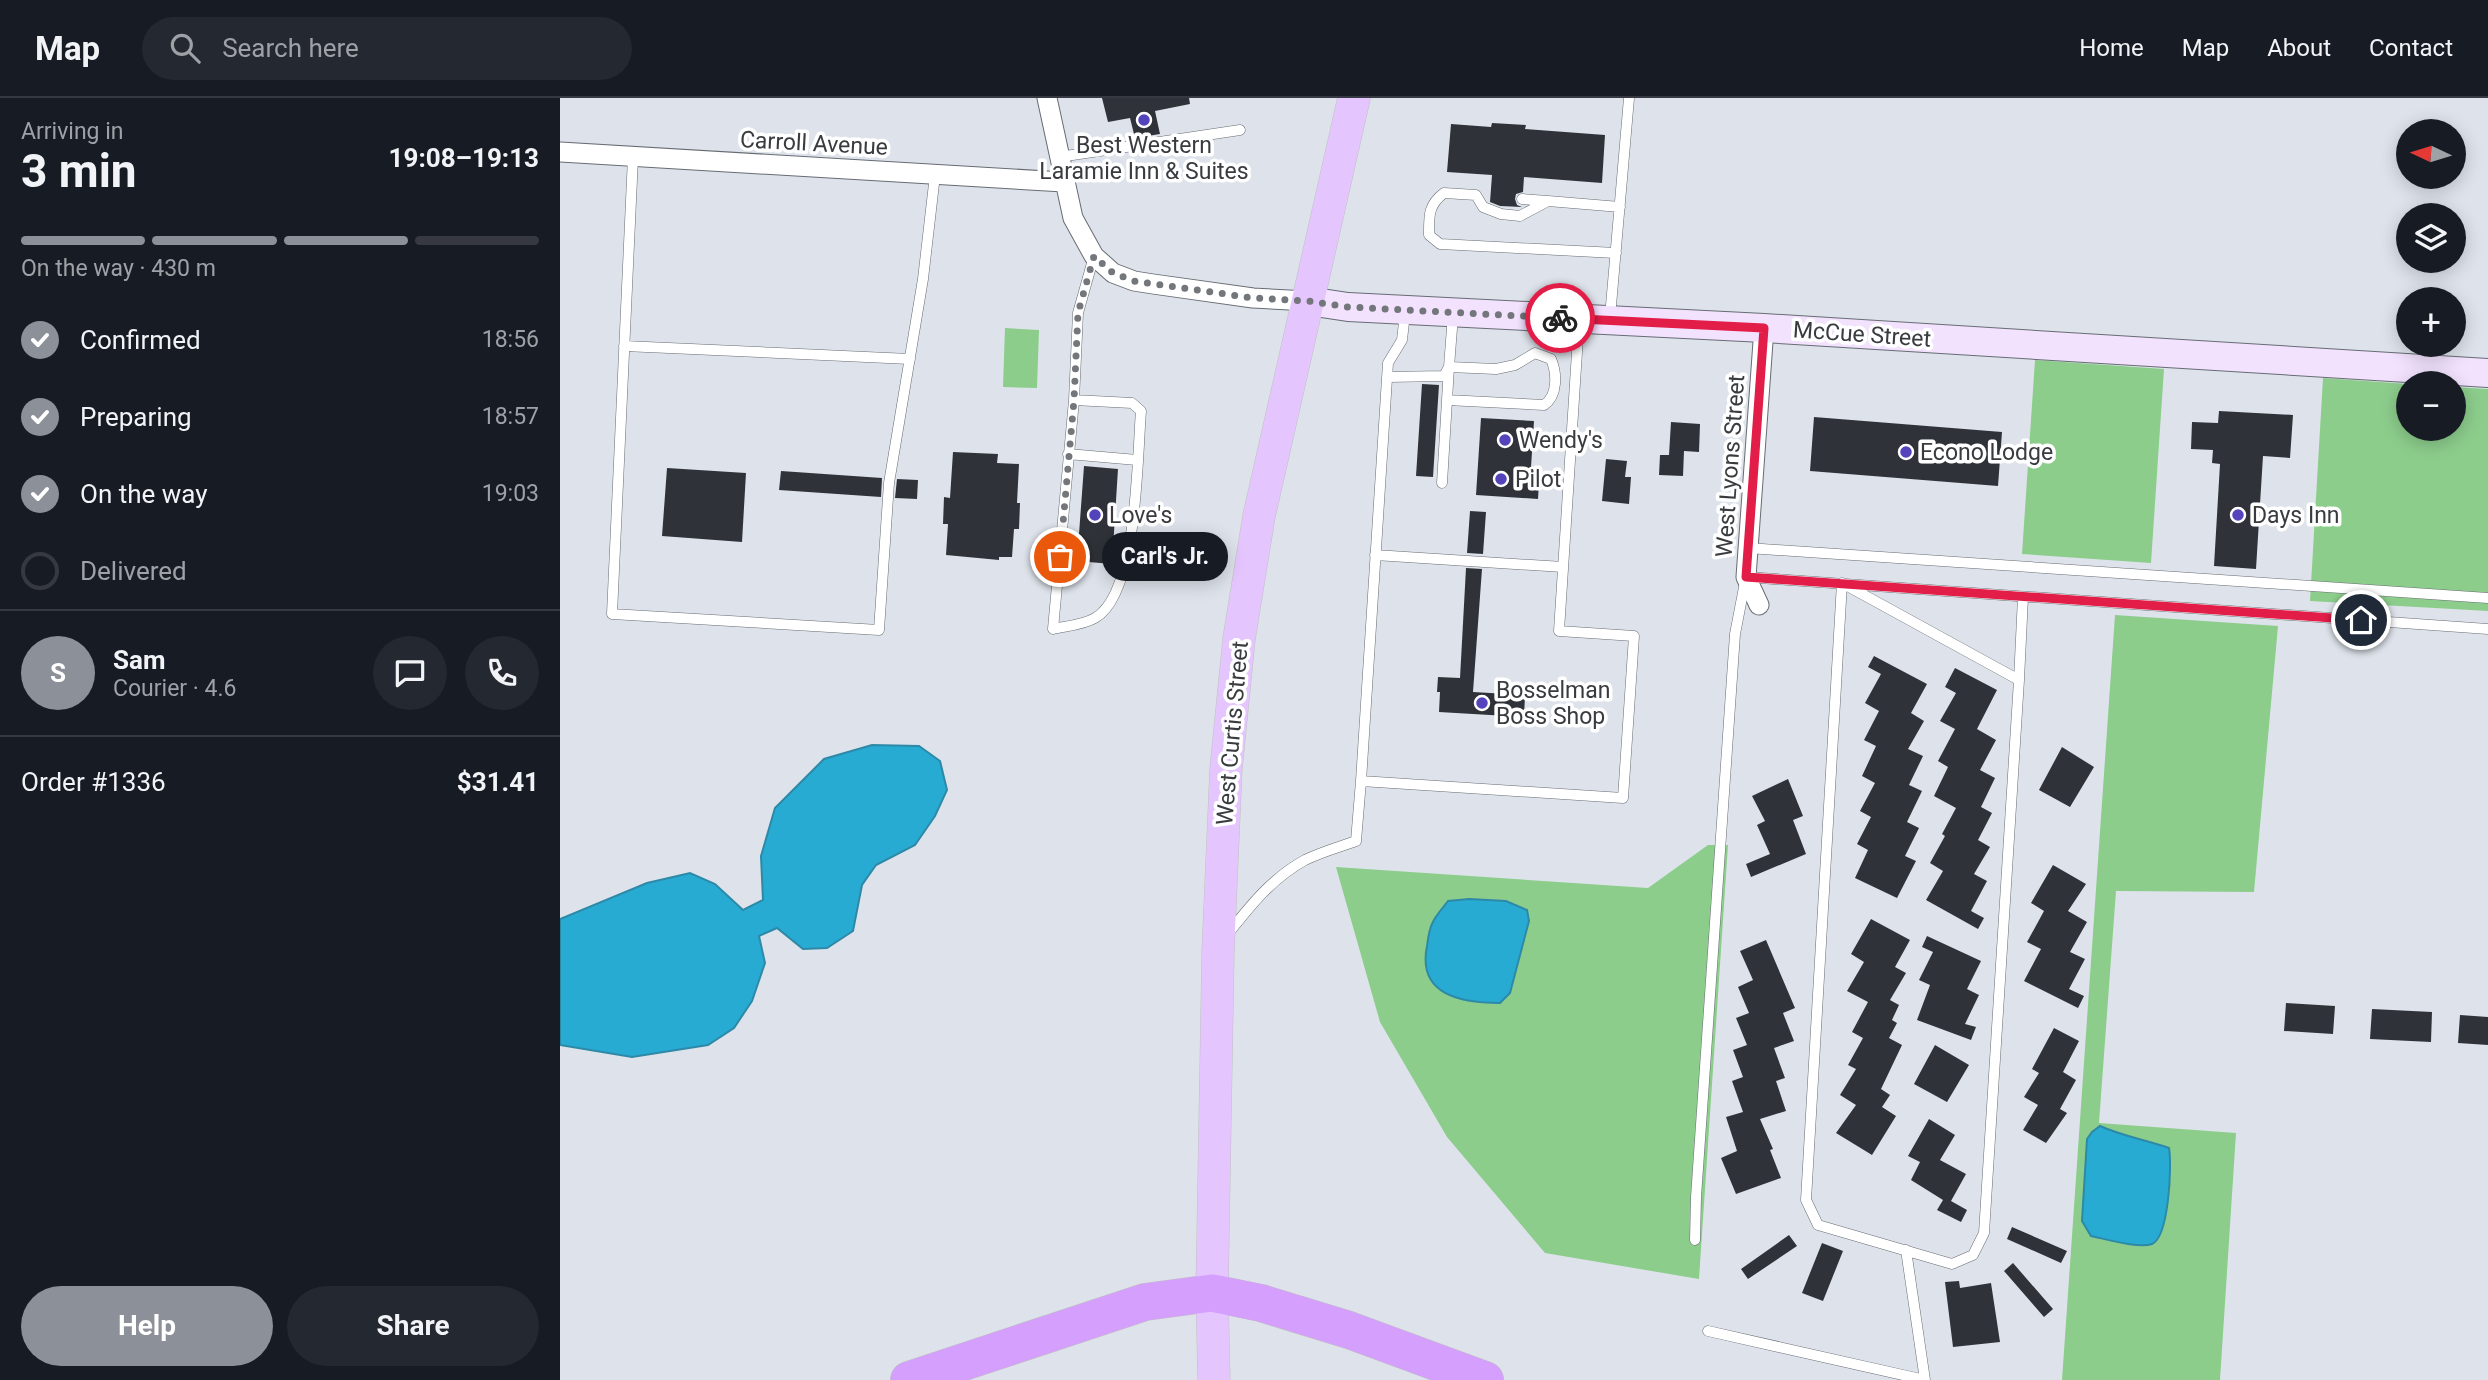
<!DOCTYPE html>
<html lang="en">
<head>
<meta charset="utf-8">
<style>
  :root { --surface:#171b24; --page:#242831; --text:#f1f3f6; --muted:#9ea1a6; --line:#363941; --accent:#8c9099 }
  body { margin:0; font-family:Roboto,sans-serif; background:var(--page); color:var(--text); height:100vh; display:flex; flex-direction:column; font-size:26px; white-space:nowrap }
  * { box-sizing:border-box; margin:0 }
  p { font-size:23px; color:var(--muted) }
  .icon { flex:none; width:38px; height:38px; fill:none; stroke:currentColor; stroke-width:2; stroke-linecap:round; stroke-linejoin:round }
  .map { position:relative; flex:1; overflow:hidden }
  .side { display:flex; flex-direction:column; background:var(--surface); width:560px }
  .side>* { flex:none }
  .needle { width:46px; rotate:274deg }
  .buttons { position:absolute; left:1836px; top:21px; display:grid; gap:14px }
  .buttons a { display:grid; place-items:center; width:70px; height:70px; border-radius:50%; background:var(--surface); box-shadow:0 4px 18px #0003; font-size:35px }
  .pin { position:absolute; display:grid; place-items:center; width:60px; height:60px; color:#fff; margin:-30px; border:4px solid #fff; border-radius:50%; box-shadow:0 2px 7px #0007 }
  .courier { position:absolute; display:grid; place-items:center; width:70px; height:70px; margin:-35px; border:5px solid #e11d48; border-radius:50%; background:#fff; color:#222; box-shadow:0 2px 9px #0007 }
  .bubble { position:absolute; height:49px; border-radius:24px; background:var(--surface); box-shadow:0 4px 18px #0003; font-size:23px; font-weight:700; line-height:49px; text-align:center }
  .head em { font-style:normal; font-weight:700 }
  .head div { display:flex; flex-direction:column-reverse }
  .head { display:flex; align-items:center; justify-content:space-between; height:119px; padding:0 21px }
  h1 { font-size:46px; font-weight:700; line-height:52px }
  .bar { display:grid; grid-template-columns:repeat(4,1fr); gap:10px 7px; align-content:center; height:84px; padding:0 21px }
  .bar i { height:9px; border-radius:5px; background:var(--line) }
  .bar .current { background:var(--accent) }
  .bar p { grid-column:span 4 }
  .line { display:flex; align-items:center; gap:18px; padding:0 21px; border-top:2px solid var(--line) }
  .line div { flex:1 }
  .round { display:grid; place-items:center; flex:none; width:74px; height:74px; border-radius:37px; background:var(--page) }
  ol { padding:0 21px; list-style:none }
  li { display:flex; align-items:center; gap:21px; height:77px }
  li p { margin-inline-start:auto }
  li .icon { padding:7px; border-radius:50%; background:var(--accent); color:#fff; stroke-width:4 }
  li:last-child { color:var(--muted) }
  li i { width:38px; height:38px; border:4px solid var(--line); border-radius:50% }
  .primary-button { display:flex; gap:14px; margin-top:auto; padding:14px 21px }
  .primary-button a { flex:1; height:80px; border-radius:42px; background:var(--accent); color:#fff; font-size:28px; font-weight:700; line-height:80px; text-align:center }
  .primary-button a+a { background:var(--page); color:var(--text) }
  header { display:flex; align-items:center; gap:42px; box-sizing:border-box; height:98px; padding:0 35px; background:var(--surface); border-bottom:2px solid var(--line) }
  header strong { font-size:33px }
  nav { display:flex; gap:38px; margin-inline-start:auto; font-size:24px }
  .search { width:490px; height:63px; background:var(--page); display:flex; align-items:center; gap:18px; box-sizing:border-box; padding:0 24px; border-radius:38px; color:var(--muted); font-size:26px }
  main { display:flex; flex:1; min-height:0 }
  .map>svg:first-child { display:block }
</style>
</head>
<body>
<header>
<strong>Map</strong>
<div class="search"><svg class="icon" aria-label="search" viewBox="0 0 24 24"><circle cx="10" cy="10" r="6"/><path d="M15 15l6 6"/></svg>Search here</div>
<nav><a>Home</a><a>Map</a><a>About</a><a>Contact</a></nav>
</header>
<main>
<section class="side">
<div class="head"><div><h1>3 min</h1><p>Arriving in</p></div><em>19:08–19:13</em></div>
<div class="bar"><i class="current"></i><i class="current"></i><i class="current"></i><i></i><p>On the way · 430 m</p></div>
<ol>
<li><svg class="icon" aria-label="check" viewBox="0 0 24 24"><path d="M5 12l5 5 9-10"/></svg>Confirmed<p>18:56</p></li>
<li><svg class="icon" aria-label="check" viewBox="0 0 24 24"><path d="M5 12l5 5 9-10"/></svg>Preparing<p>18:57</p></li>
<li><svg class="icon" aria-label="check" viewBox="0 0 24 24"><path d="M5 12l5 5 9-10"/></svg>On the way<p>19:03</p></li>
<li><i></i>Delivered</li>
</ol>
<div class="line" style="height:126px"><b class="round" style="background:var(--accent);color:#fff">S</b><div><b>Sam</b><p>Courier · 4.6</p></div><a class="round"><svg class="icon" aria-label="chat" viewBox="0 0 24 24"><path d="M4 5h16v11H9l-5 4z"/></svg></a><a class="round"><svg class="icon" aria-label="phone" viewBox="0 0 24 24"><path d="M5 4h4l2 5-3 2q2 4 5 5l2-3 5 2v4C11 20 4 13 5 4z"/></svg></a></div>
<div class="line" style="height:91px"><div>Order #1336</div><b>$31.41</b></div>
<div class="primary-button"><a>Help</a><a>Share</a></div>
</section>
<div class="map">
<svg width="1928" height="1282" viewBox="0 0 1928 1282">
  <rect width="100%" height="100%" fill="#dee3eb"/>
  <path fill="#8ccd8c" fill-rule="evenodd" d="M445,230L479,232L477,290L443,289Z
    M1475,262L1604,271L1591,465L1462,456Z
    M1763,280L1848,286V331H1894V289L1928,291V513L1750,503Z
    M1555,517L1718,528L1694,794L1556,793L1539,1025L1676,1035L1660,1282H1502ZM1540,1028L1559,1036L1578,1040L1522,1123Z
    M1148,747H1168L1139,1181L985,1155L887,1039L820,924L776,769L1088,790Z"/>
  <path fill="#28abd3" stroke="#2d89a7" stroke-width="2" d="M312,647L359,648L380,663L387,692L375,718L355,747L316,767L302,787L293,833L267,850L243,851L217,830L199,838L205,865L192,903L174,930L148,947L72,959L0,947V821L87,785L130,775L155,786L183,812L203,802L201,758L215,710L264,661Z
    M909,801L946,803L967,812L969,823L950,895L940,905C901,905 857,897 867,848C868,841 869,832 872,826C875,818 883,810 888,803Z
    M1540,1028C1562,1038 1586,1042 1609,1050C1612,1067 1609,1139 1592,1146C1579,1151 1546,1141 1531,1138L1522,1123L1527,1041L1532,1034Z"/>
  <path fill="#2f3339" d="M542,0H629L630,6L595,13L600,36L575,40L570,20L548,24Z
    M932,25L966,27L965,31L1045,37L1042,85L964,79L963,94L956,96L955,101L957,107L962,109L940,108L930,104L932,77L887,74L891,26L931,29Z
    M862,286L879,287L873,379L856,378Z
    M1659,313L1733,317L1730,360L1703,358L1696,471L1654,468L1660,366L1652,365L1653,352L1631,351L1632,324L1658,325Z
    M1254,319L1442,334L1438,388L1250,373Z
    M921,320L974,323L971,369H980L978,401L916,397Z
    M1111,324L1140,326L1139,354L1124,353L1123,378L1099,377L1100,357H1109Z
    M393,354L438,356L437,365L459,366L457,405H460L459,431H454L452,459H439V462L386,457L388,426H383L384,399L390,400Z
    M1046,361L1067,363L1065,379H1071L1069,406L1042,403Z
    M524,368L558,371L552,466L517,463Z
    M107,370L186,375L182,444L102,438Z
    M221,373L322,380L321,399L219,392Z
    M337,381L358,382L357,401L335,400Z
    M910,413L926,414L923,456L907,455Z
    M906,470L922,471L913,594L965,597L964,619L879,614L880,594H877L878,579L900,580Z
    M1314,558L1367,586L1351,615L1364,623L1348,651L1363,658L1349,687L1362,693L1347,724L1359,730L1345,758L1356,763L1337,800L1295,780L1308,752L1297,746L1311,719L1300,713L1315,685L1302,678L1316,648L1304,642L1319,613L1305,605L1321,576L1308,569Z
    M1395,570L1437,592L1417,631L1436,642L1420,672L1435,680L1421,709L1432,715L1418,742L1430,749L1414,776L1427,783L1411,813L1424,820L1418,831L1366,802L1383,773L1370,765L1385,738L1382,736L1396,710L1374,698L1388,669L1378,663L1395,631L1380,623L1396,595L1385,589Z
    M1502,649L1534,669L1510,709L1479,692Z
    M1228,681L1243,718L1233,722L1246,756L1191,779L1186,766L1210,756L1197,727L1205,723L1192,698Z
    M1493,767L1526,786L1508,813L1527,824L1510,854L1525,861L1509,891L1524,898L1518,910L1464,883L1481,851L1467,844L1484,813L1471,805Z
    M1311,821L1350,842L1335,869L1346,875L1330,902L1339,907L1332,922L1337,925L1329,940L1342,947L1321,991L1330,997L1322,1009L1336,1018L1312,1057L1276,1035L1296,1007L1280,997L1296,971L1288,967L1303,940L1292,934L1308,904L1287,893L1304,864L1291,856Z
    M1367,838L1421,863L1407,891L1419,897L1405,926L1416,929L1411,942L1357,922L1370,887L1359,882L1373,854L1362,849Z
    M1206,842L1235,910L1223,915L1234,943L1214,950L1225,980L1216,983L1226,1013L1200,1021L1213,1051L1210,1052L1221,1080L1176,1096L1161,1060L1177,1053L1166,1019L1183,1014L1172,983L1183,979L1173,952L1187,947L1176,920L1189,915L1178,889L1193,882L1180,853Z
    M1726,905L1775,908L1773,936L1724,933Z
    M1812,911L1872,914L1871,944L1810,941Z
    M1900,917L1928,919V947L1898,945Z
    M1494,930L1519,943L1503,974L1516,982L1500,1011L1507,1015L1486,1045L1463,1032L1478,1007L1464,999L1479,975L1472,971Z
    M1375,947L1409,967L1387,1004L1354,986Z
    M1369,1021L1395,1037L1380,1062L1406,1076L1391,1103L1407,1112L1401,1124L1377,1112L1383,1102L1351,1082L1360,1064L1348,1058Z
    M1452,1129L1507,1153L1501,1165L1447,1141Z
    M1229,1137L1237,1148L1188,1181L1181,1171Z
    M1262,1145L1283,1153L1263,1203L1242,1195Z
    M1453,1165L1493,1211L1484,1219L1444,1173Z
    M1399,1183L1400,1190L1431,1185L1440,1244L1393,1249L1385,1184Z"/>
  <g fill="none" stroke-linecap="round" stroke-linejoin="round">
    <defs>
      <path id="service" d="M73,59L52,516L319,532L329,385L363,181L375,77
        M499,59L680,32
        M962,101L988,103
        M1056,155L880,146L869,137C869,118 868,107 884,95L916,97L923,109L941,116L960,118L988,103L1060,109
        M1050,219L1069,0
        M64,248L350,261
        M827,279L884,278L889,269L893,217
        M514,302L572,305L581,313C577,360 578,496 535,520C523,527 507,528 493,531L514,302L518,215L534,158
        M508,356L577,362
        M882,385L889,269L936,271L955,267L975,255L991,261C997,275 998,298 984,307L887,302
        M1188,450L1928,500
        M815,457L1003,469
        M1459,582L1282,485L1246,1102L1258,1127L1392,1166L1413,1157L1424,1135L1459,582L1463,499
        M801,683L828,265L842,242L845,215
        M667,837C690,808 712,780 745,762C761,754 779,749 796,743L801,683L1063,700L1074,538L999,533L1019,223
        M1135,1142L1136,1099L1175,536L1186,479L1928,531
        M1148,1233L1365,1282L1346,1152"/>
      <path id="minor" d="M487,0L513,120L534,158L553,175L574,183L593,186L693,200L748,203
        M0,54L504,84
        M1199,507L1186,479L1204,230"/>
      <path id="secondary" d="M748,203L788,209L1204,230L1928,275"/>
      <path id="primary" d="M654,1282L652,1195L658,854L666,671L679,541L699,418L794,0"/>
      <path id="motorway" d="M349,1282L585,1204L652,1195L701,1205L789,1232L925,1282"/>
    </defs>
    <use href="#service" stroke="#676c73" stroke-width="11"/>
    <use href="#minor" stroke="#676c73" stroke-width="21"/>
    <use href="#secondary" stroke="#676c73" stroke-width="30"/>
    <use href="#primary" stroke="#c0c0c2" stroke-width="33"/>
    <use href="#motorway" stroke="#c0c0c2" stroke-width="38"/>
    <use href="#service" stroke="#fff" stroke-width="10"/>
    <use href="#minor" stroke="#fff" stroke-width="19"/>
    <use href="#secondary" stroke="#f2e2fe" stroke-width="28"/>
    <use href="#primary" stroke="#e5c5fe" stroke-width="32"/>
    <use href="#motorway" stroke="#d49ffd" stroke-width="37"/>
  </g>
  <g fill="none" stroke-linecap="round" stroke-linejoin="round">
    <path stroke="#73767b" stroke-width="7" stroke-dasharray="0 12.6" d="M500,459L514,302L518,215L534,158L553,175L574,183L693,200L748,203L788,209L1000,220"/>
    <path stroke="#e11d48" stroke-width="9" d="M1000,220L1204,230L1186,479L1801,522"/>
  </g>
  <g fill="#5444bb" stroke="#fff" stroke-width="2.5">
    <circle cx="584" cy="22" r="7"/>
    <circle cx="945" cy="342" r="7"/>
    <circle cx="1346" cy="354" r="7"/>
    <circle cx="941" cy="381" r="7"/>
    <circle cx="535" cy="417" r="7"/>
    <circle cx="1678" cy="417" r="7"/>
    <circle cx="922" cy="605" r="7"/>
  </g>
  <g text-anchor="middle" stroke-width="7" stroke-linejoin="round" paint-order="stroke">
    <g font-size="23" fill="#393b3f" stroke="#fff">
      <text transform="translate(254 45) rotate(3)" y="8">Carroll Avenue</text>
      <text transform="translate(1302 236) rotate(4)" y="8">McCue Street</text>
      <text transform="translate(1170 368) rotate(-86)" y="8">West Lyons Street</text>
      <text transform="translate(672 635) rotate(-85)" y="8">West Curtis Street</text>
    </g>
    <g font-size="23" fill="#393b3f" stroke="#fff" text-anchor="start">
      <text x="584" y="55" text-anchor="middle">Best Western<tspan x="584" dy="26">Laramie Inn &amp; Suites</tspan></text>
      <text x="959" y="350">Wendy's</text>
      <text x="1360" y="362">Econo Lodge</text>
      <text x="955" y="389">Pilot</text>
      <text x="549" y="425">Love's</text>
      <text x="1692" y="425">Days Inn</text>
      <text x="936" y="600">Bosselman<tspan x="936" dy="26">Boss Shop</tspan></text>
    </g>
  </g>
</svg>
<div class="buttons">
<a><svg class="needle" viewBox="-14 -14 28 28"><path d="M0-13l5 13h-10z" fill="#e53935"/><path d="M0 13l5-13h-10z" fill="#9ea1a6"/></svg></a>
<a><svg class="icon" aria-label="layers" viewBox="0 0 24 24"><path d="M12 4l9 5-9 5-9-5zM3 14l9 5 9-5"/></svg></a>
<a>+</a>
<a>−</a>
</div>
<div class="pin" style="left:500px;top:459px;background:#ea580c"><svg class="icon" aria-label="bag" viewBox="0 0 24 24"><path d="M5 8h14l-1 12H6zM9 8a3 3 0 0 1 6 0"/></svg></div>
<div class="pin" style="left:1801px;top:522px;background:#1f2937"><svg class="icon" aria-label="home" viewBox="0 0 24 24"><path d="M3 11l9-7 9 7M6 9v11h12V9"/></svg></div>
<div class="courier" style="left:1000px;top:220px"><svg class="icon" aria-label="bike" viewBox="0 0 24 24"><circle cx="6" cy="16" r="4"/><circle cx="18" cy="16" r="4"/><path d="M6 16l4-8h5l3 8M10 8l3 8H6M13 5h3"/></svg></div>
<div class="bubble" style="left:542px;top:434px;width:126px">Carl's Jr.</div>
</div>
</main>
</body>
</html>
